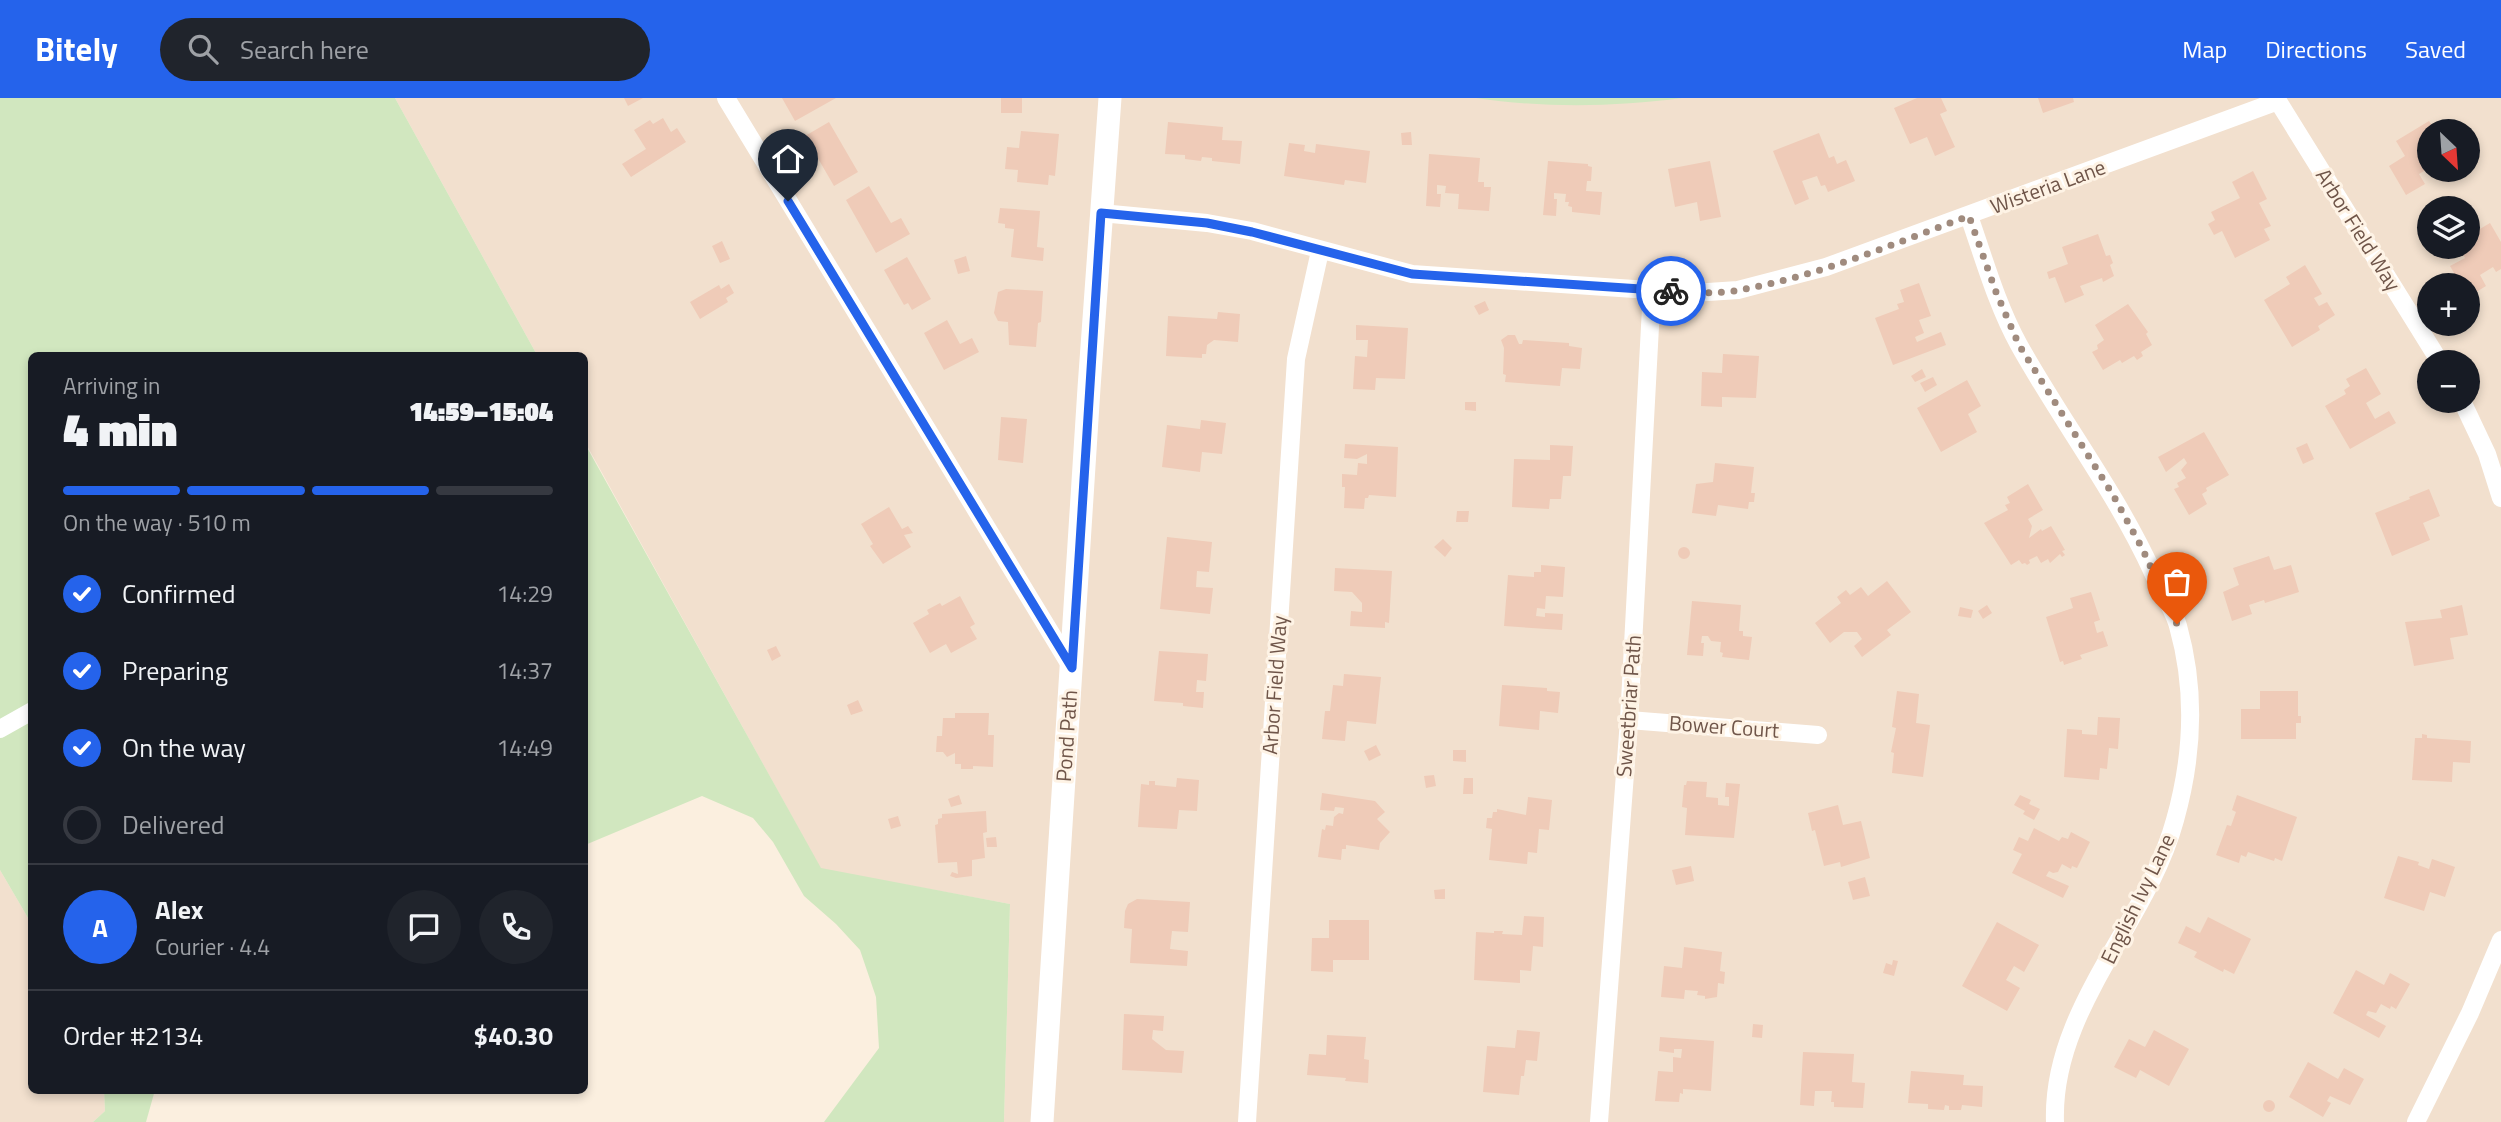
<!DOCTYPE html>
<html lang="en">
<head>
<meta charset="utf-8">
<style>
  :root { --surface:#171b24; --page:#20242c; --text:#f1f3f6; --muted:#9ea1a6; --line:#363941; --accent:#2563eb }
  body { margin:0; font-family:"Titillium Web",sans-serif; background:var(--page); color:var(--text); height:100vh; display:flex; flex-direction:column; font-size:26px; white-space:nowrap }
  * { box-sizing:border-box; margin:0 }
  p { font-size:23px; color:var(--muted) }
  .icon { flex:none; width:38px; height:38px; fill:none; stroke:currentColor; stroke-width:2; stroke-linecap:round; stroke-linejoin:round }
  .map { position:relative; flex:1; overflow:hidden }
  .panel { position:absolute; left:28px; top:254px; width:560px; height:742px; display:flex; flex-direction:column; background:var(--surface); border-radius:10px; box-shadow:0 4px 10px #0003 }
  .panel>* { flex:none }
  .needle { width:46px; rotate:155deg }
  .controls { position:absolute; left:2417px; top:21px; display:grid; gap:14px }
  .controls a { display:grid; place-items:center; width:63px; height:63px; border-radius:50%; background:var(--surface); box-shadow:0 4px 10px #0003; font-size:35px }
  .pin { position:absolute; display:grid; place-items:center; width:60px; height:60px; color:#fff; margin:-72px -30px; border-radius:50% 50% 50% 0; rotate:-45deg; box-shadow:0 0 7px #0007 }
  .pin .icon { rotate:45deg }
  .courier { position:absolute; display:grid; place-items:center; width:70px; height:70px; margin:-35px; border:5px solid #2563eb; border-radius:50%; background:#fff; color:#222; box-shadow:0 2px 9px #0007 }
  .headline em { font-style:normal; font-weight:800 }
  .headline div { display:flex; flex-direction:column-reverse }
  .headline { display:flex; align-items:center; justify-content:space-between; height:119px; padding:0 35px }
  h1 { font-size:46px; font-weight:800; line-height:52px }
  .bar { display:grid; grid-template-columns:repeat(4,1fr); gap:10px 7px; align-content:center; height:84px; padding:0 35px }
  .bar i { height:9px; border-radius:5px; background:var(--line) }
  .bar .selected { background:var(--accent) }
  .bar p { grid-column:span 4 }
  .line { display:flex; align-items:center; gap:18px; padding:0 35px; border-top:2px solid var(--line) }
  .line div { flex:1 }
  .round { display:grid; place-items:center; flex:none; width:74px; height:74px; border-radius:37px; background:var(--page) }
  ol { padding:0 35px; list-style:none }
  li { display:flex; align-items:center; gap:21px; height:77px }
  li p { margin-inline-start:auto }
  li .icon { padding:7px; border-radius:50%; background:var(--accent); color:#fff; stroke-width:4 }
  li:last-child { color:var(--muted) }
  li i { width:38px; height:38px; border:4px solid var(--line); border-radius:50% }
  header { display:flex; align-items:center; gap:42px; box-sizing:border-box; height:98px; padding:0 35px; background:var(--accent); color:#fff }
  header strong { font-size:33px }
  nav { display:flex; gap:38px; margin-inline-start:auto; font-size:24px }
  .search { width:490px; height:63px; background:var(--page); display:flex; align-items:center; gap:18px; box-sizing:border-box; padding:0 24px; border-radius:38px; color:var(--muted); font-size:26px }
  .map>svg:first-child { display:block }
</style>
</head>
<body>
<header>
<strong>Bitely</strong>
<div class="search"><svg class="icon" aria-label="search" viewBox="0 0 24 24"><circle cx="10" cy="10" r="6"/><path d="M15 15l6 6"/></svg>Search here</div>
<nav><a>Map</a><a>Directions</a><a>Saved</a></nav>
</header>
<div class="map">
<svg width="2501" height="1024" viewBox="0 0 2501 1024">
  <rect width="100%" height="100%" fill="#fbefdf"/>
  <path fill="#f2e0ce" fill-rule="evenodd" d="M395,0H2501V1024H1004L1010,806L821,771L585,344L584,257H537ZM2429,33H2468V72H2429ZM2429,110H2468V149H2429ZM2429,187H2468V226H2429ZM2429,264H2468V303H2429Z
    M0,772L31,825L32,992H104L105,1013L93,1024H0Z"/>
  <path fill="#d1e7bf" d="M0,0H395L537,257H32L31,825L0,772Z
    M1476,0H1682C1615,9 1543,10 1476,0Z
    M584,344L821,770L1010,806L1004,1024H824L879,950L876,899L860,852L836,826L804,798L773,744L753,720L702,698L585,747Z
    M104,992H155L146,1024H93L105,1013Z"/>
  <path fill="#efcbb8" d="M624,0H643L628,8Z
    M782,0H836L795,23Z
    M1001,0H1022V15H1001Z
    M1917,0H1941L1947,13L1940,16L1955,49L1935,58L1927,39L1910,46L1894,10Z
    M2038,0H2073L2074,4L2043,15Z
    M663,20L671,34L677,30L686,44L631,79L622,66L646,51L634,32L650,22L653,26Z
    M2429,23L2436,33H2429V70L2419,76L2425,86L2406,97L2389,68L2405,58L2396,43Z
    M829,24L858,74L834,88L805,38Z
    M1168,24L1223,29L1222,42L1242,43L1240,66L1212,63V60L1202,59L1201,63L1185,61V57L1165,56Z
    M1021,33L1059,36L1055,78L1049,77L1048,87L1017,84L1018,72L1005,71L1007,49L1019,50Z
    M1411,34L1412,47H1402L1401,35Z
    M1819,35L1829,60L1834,58L1837,66L1846,62L1855,83L1828,94L1825,87L1821,88L1817,78L1802,83L1809,101L1795,107L1773,53Z
    M1289,45L1305,47L1304,53L1315,55L1316,46L1370,53L1366,85L1345,82L1344,87L1284,78Z
    M1429,56L1480,60L1478,84H1484V89H1491L1489,113L1458,111L1459,96L1445,95L1446,88L1437,87V96H1441L1440,109L1426,108Z
    M1548,63L1588,66V68L1592,69L1591,83H1587L1586,93L1602,94L1600,117L1572,114V109L1568,108L1569,104H1565L1566,96L1554,95V101H1557L1556,118L1543,117Z
    M1710,63L1721,119L1700,123L1697,104L1675,109L1668,71Z
    M2253,73L2267,101L2259,105L2271,128L2264,131L2270,142L2235,160L2222,133L2214,137L2208,126L2215,122L2211,114L2240,100L2232,84Z
    M869,88L891,125L901,120L910,136L876,155L846,102Z
    M1000,110L1040,113L1037,149L1044,150L1043,163L1011,159L1014,131L1005,130V126L998,125Z
    M2490,125L2501,144V171L2496,174L2493,169L2480,177L2486,188L2468,199V187H2461L2450,168L2465,160L2459,149H2468V138Z
    M2098,136L2106,158L2110,157L2113,165L2110,167L2114,178L2103,184L2102,180L2080,188L2084,197L2065,205L2055,179L2049,181L2047,174L2068,166L2062,149Z
    M722,143L730,161L720,165L712,148Z
    M966,158L970,173L958,176L954,162Z
    M907,159L931,201L912,212L908,205L904,207L884,172Z
    M2305,167L2322,196L2314,200L2319,208L2327,204L2335,217L2318,228L2320,232L2292,249L2264,202L2290,186L2286,179Z
    M1919,185L1931,218L1919,222L1924,235L1915,239L1917,244L1941,234L1946,247L1893,267L1875,220L1899,211L1897,206L1904,204L1900,192Z
    M729,186L734,195L726,200L728,204L700,221L690,204L719,187L721,191Z
    M1006,191L1043,193L1041,224L1038,225L1036,249L1009,247L1008,224L998,223L994,215L998,194Z
    M1485,203L1489,212L1479,217L1474,208Z
    M2128,206L2148,234L2146,236L2152,247L2141,254L2143,258L2137,262L2134,258L2122,265L2120,262L2103,272L2092,254L2098,251L2097,247L2104,242L2095,227Z
    M1218,214L1240,216L1238,244L1214,242L1207,247L1206,256H1202V260L1166,258L1168,218L1217,221Z
    M947,222L960,246L972,240L979,254L944,272L924,235Z
    M1356,227L1408,230L1405,281L1376,280L1375,292L1353,291L1355,258L1367,259L1368,242H1356Z
    M1508,237H1515L1519,246H1522L1523,242L1569,245V248L1582,250L1580,271L1562,270L1560,288L1505,284L1506,277L1503,276L1504,250L1501,242Z
    M1723,256L1759,258L1756,300L1722,299V309L1701,308L1702,274L1722,275Z
    M2366,270L2381,296L2366,305L2375,321L2389,313L2396,325L2350,351L2325,308L2346,296L2344,292L2350,288L2346,281Z
    M1922,271L1926,279L1915,284L1911,278Z
    M1933,279L1937,287L1925,294L1920,285Z
    M1967,282L1981,308L1968,316L1977,334L1941,354L1917,310Z
    M1465,304H1476V313L1465,312Z
    M1001,319L1027,321L1023,365L998,362Z
    M1201,322L1226,325L1222,356L1202,354L1200,374L1162,369L1167,327L1200,331Z
    M2204,334L2229,377L2206,390L2207,393L2202,396L2207,406L2189,417L2174,391L2179,389L2177,385L2186,380L2181,372L2187,365L2184,360L2166,374L2158,359Z
    M2307,345L2314,361L2303,366L2296,350Z
    M1345,346L1398,349L1396,399L1369,397L1368,400H1365L1364,411L1344,410L1345,389H1342V376L1357,377L1358,365L1367,366V356L1357,361L1344,360Z
    M1550,347L1573,348L1571,378H1563L1561,401H1550L1549,411L1512,409L1514,361L1550,362Z
    M1715,365L1754,369L1751,395H1755L1754,404H1749L1748,411L1718,407L1716,418L1692,415L1696,386L1713,384Z
    M2028,386L2043,412L2028,421L2032,428L2029,440L2041,431L2042,433L2051,428L2065,452L2062,453L2065,457L2062,459L2060,456L2050,465L2048,461L2041,465L2037,458L2029,462L2030,465L2027,467L2025,465L2022,466L2019,462L2011,467L1984,425L2008,412L2005,407L2010,405L2007,399Z
    M2429,391L2440,418L2423,425L2430,442L2392,458L2375,415L2410,401L2409,399Z
    M889,409L902,431L908,428L913,435L904,437L911,449L883,466L870,448L873,446L861,426Z
    M1457,413H1469L1468,424H1456Z
    M1167,439L1212,444L1209,474L1197,473L1196,489L1213,490L1210,516L1160,511Z
    M1443,441L1452,450L1445,459L1434,449Z
    M1678 455a6 6 0 1 1 12 0a6 6 0 1 1-12 0Z
    M2269,458L2274,472L2291,467L2299,494L2265,505L2264,502L2249,507L2252,516L2232,523L2223,494L2239,487L2233,470Z
    M1541,467L1565,469L1563,499L1546,498L1545,511L1537,510L1536,518L1545,519V515L1563,516L1562,532L1504,528L1508,477L1534,479V474H1541Z
    M1335,470L1392,473L1389,525L1385,524V530L1350,528L1351,513L1362,514V505L1352,494L1334,493Z
    M1887,483L1911,514L1887,532L1891,537L1862,559L1854,548L1862,541L1857,534H1844L1830,545L1815,525L1841,505L1837,499L1846,492L1850,497L1861,489L1868,498Z
    M2091,494L2100,522L2094,524L2097,535L2103,533L2108,548L2080,557L2082,561L2064,567L2063,563L2060,564L2046,519L2073,510L2070,500Z
    M960,498L975,526L970,529L977,541L951,555L946,546L930,555L913,525L929,516L927,512L940,505L942,508Z
    M1692,503L1741,507L1739,533H1743V538L1752,539L1749,562L1722,559L1723,555L1720,554L1721,544L1711,543L1708,538H1702L1701,545H1704L1703,558L1687,557Z
    M1987,507L1992,515L1983,521L1978,513Z
    M2462,507L2468,537L2450,540L2454,561L2414,568L2405,524L2442,520L2440,512Z
    M1960,509L1973,512L1971,520L1958,518Z
    M776,548L781,558L772,563L767,552Z
    M1159,553L1208,556L1206,583L1197,582L1196,594H1204L1203,610L1183,608V605L1154,603Z
    M1344,576L1381,579L1376,626L1347,623L1345,643L1322,641L1325,613H1330L1333,587L1343,588Z
    M1502,587L1547,590V593L1560,594L1558,615L1540,613L1539,632L1499,628Z
    M1897,593L1919,596L1916,625L1930,627L1923,679L1892,675L1894,655L1891,654L1896,630L1892,629Z
    M2260,593H2298V618H2301V625H2296V641H2241V611H2260Z
    M858,602L863,613L851,617L847,607Z
    M955,615H989L988,637H994L993,669L973,668V671H961V666H955V655L947,659L943,654H936L937,638H942L943,620H955Z
    M2098,619L2120,620L2118,651L2109,650L2107,671L2100,670L2099,682L2064,679L2067,631L2082,632V636L2097,637Z
    M2422,636L2427,637V640L2471,643L2470,665L2453,664L2452,684L2412,682L2415,640H2422Z
    M1376,647L1381,657L1369,663L1364,653Z
    M1453,652H1466V664L1453,663Z
    M1434,677L1436,688L1426,690L1424,678Z
    M1177,680L1199,682L1197,713L1179,712L1177,731L1138,729L1141,686L1149,687V683H1155V687L1176,689Z
    M1464,680H1473V696H1463Z
    M1687,683L1707,684L1706,699L1718,700V707L1729,708V699H1725L1726,685L1740,686L1734,740L1685,737L1687,710L1682,709L1684,687H1686Z
    M1322,695L1375,703L1385,714L1377,721L1390,734L1380,745L1379,752L1346,747V751H1342L1341,762L1318,759L1322,731L1325,732L1326,727L1333,728L1334,719L1339,715L1343,716L1344,710L1335,709L1334,713L1320,712Z
    M959,697L962,706L951,709L948,701Z
    M2020,697L2031,702L2029,706L2040,711L2034,722L2023,716L2025,713L2014,707Z
    M2237,697L2297,719L2282,763L2275,760L2274,763L2248,754L2246,759L2241,757L2239,765L2216,757L2227,727L2231,728L2236,714L2232,712Z
    M1528,699L1552,702L1549,732L1539,731L1537,755L1528,754L1527,766L1489,762L1492,731L1486,730L1487,720H1492L1493,714H1497V711L1526,717Z
    M1838,707L1843,727L1861,723L1870,760L1841,769L1840,764L1824,768L1815,732L1812,733L1808,715Z
    M986,713L987,734L983,735L985,760L972,762V778L956,780L950,778L952,774L958,776L957,764L938,765L935,727L938,726V721L942,720V716Z
    M898,718L901,728L891,731L888,721Z
    M2034,730L2059,743L2062,739L2068,741L2071,734L2090,744L2077,770L2072,768L2071,771L2062,766L2058,774L2053,775L2049,773L2046,778L2069,788L2063,800L2012,775L2022,756L2013,752L2019,739L2028,743Z
    M996,739L997,749H987L986,740Z
    M2398,758L2419,764L2418,767L2429,771L2432,761L2455,769L2445,799L2430,794L2424,813L2384,800Z
    M1691,768L1694,783L1676,787L1672,772Z
    M1865,779L1870,798L1853,802L1848,784Z
    M1445,791V801H1435L1434,792Z
    M1137,801L1190,804L1188,834L1172,833L1170,851L1188,853L1187,868L1130,865L1132,831L1124,830L1125,813L1128,806Z
    M1524,818L1544,819L1543,849L1533,848L1531,873L1520,872V885L1474,882L1476,834L1494,835V833H1503L1502,836L1522,837Z
    M2208,819L2251,841L2234,876L2224,871L2223,874L2194,859L2197,854L2178,845L2186,828L2200,835Z
    M1329,822H1369V862H1333V874L1311,873L1312,840H1329Z
    M1997,824L2039,847L2024,874L2014,868L2006,882L2020,890L2007,913L1962,888Z
    M1684,849L1722,854L1720,873L1725,874L1724,886L1718,885L1717,899L1705,901V898L1697,897L1698,893L1685,892L1684,901L1661,899L1664,868L1682,870Z
    M1893,862L1898,863L1894,878L1883,875L1886,865L1892,867Z
    M2356,872L2384,887L2390,875L2410,886L2396,911L2391,908L2390,911L2381,906L2376,915L2368,913L2366,917L2386,928L2379,940L2333,915Z
    M1124,916L1164,918L1163,933L1153,932L1152,941L1166,952L1184,953L1182,975L1122,972Z
    M1753,926L1763,927L1762,940L1752,939Z
    M1517,932L1540,934L1537,963L1526,962L1524,978H1521L1519,997L1483,994L1487,948L1515,950Z
    M2154,932L2189,951L2169,988L2140,972L2136,980L2114,969L2129,941L2145,949Z
    M1327,937L1366,939L1364,961L1369,962L1368,985L1345,983L1346,980L1307,977L1309,956L1326,957Z
    M1660,939L1714,943L1711,993L1683,991V996L1680,995L1679,1004L1655,1003L1658,973L1673,974V959L1681,960L1682,951H1674V955L1659,953Z
    M1803,954L1854,956L1852,984L1865,985L1863,1010L1834,1009V1004H1831L1832,993H1815L1814,1008L1800,1007Z
    M2308,964L2338,981L2344,970L2364,981L2350,1007L2330,998L2327,1003L2331,1005L2323,1019L2289,999Z
    M1911,973L1964,977L1963,987L1983,988L1982,1009L1962,1007L1961,1012H1949V1008L1945,1007L1944,1012L1928,1011V1006L1908,1005Z
    M2263 1008a6 6 0 1 1 12 0a6 6 0 1 1-12 0Z"/>
  <g fill="none" stroke-linecap="round" stroke-linejoin="round">
    <path stroke="#fff" stroke-width="18" d="M726,0L1072,570
      M2276,0L2440,264
      M1101,115L1207,125L1252,133L1412,176L1693,195L1738,192L1826,169L2278,3
      M1969,118C1984,161 1997,207 2019,247C2062,324 2116,394 2153,475C2161,492 2173,510 2178,528C2196,592 2193,658 2175,722C2147,826 2051,911 2055,1024
      M2462,303L2487,356L2501,400
      M1629,622L1818,637
      M0,631L32,613
      M1247,1024L1296,261L1320,153
      M1599,1024L1629,622L1652,191
      M2416,1024L2470,915L2501,842"/>
    <path stroke="#fff" stroke-width="23" d="M1042,1024L1089,290L1110,0"/>
  </g>
  <g fill="none" stroke-linecap="round" stroke-linejoin="round">
    <path stroke="#a08b7e" stroke-width="7" stroke-dasharray="0 12.6" d="M1671,193C1693,195 1718,196 1740,192C1819,178 1895,145 1969,118L1996,194L2019,247L2113,397L2142,450L2177,526"/>
    <path stroke="#2563eb" stroke-width="9" d="M788,103L1072,570L1101,115L1207,125L1252,134L1412,176L1671,193"/>
  </g>
  <g text-anchor="middle" stroke-width="6" stroke-linejoin="round" paint-order="stroke">
    <g font-size="21" fill="#6f5549" stroke="#fef3e5">
      <text transform="translate(2048 89) rotate(-20)" y="7">Wisteria Lane</text>
      <text transform="translate(2358 132) rotate(58)" y="7">Arbor Field Way</text>
      <text transform="translate(1275 587) rotate(-86)" y="7">Arbor Field Way</text>
      <text transform="translate(1629 608) rotate(-86)" y="7">Sweetbriar Path</text>
      <text transform="translate(1724 629) rotate(4)" y="7">Bower Court</text>
      <text transform="translate(1067 638) rotate(-86)" y="7">Pond Path</text>
      <text transform="translate(2138 801) rotate(-64)" y="7">English Ivy Lane</text>
    </g>
  </g>
</svg>
<div class="controls">
<a><svg class="needle" viewBox="-14 -14 28 28"><path d="M0-13l5 13h-10z" fill="#e53935"/><path d="M0 13l5-13h-10z" fill="#9ea1a6"/></svg></a>
<a><svg class="icon" aria-label="layers" viewBox="0 0 24 24"><path d="M12 4l9 5-9 5-9-5zM3 14l9 5 9-5"/></svg></a>
<a>+</a>
<a>−</a>
</div>
<div class="pin" style="left:2177px;top:526px;background:#ea580c"><svg class="icon" aria-label="bag" viewBox="0 0 24 24"><path d="M5 8h14l-1 12H6zM9 8a3 3 0 0 1 6 0"/></svg></div>
<div class="pin" style="left:788px;top:103px;background:#1f2937"><svg class="icon" aria-label="home" viewBox="0 0 24 24"><path d="M3 11l9-7 9 7M6 9v11h12V9"/></svg></div>
<div class="courier" style="left:1671px;top:193px"><svg class="icon" aria-label="bike" viewBox="0 0 24 24"><circle cx="6" cy="16" r="4"/><circle cx="18" cy="16" r="4"/><path d="M6 16l4-8h5l3 8M10 8l3 8H6M13 5h3"/></svg></div>
<section class="panel">
<div class="headline"><div><h1>4 min</h1><p>Arriving in</p></div><em>14:59–15:04</em></div>
<div class="bar"><i class="selected"></i><i class="selected"></i><i class="selected"></i><i></i><p>On the way · 510 m</p></div>
<ol>
<li><svg class="icon" aria-label="check" viewBox="0 0 24 24"><path d="M5 12l5 5 9-10"/></svg>Confirmed<p>14:29</p></li>
<li><svg class="icon" aria-label="check" viewBox="0 0 24 24"><path d="M5 12l5 5 9-10"/></svg>Preparing<p>14:37</p></li>
<li><svg class="icon" aria-label="check" viewBox="0 0 24 24"><path d="M5 12l5 5 9-10"/></svg>On the way<p>14:49</p></li>
<li><i></i>Delivered</li>
</ol>
<div class="line" style="height:126px"><b class="round" style="background:var(--accent);color:#fff">A</b><div><b>Alex</b><p>Courier · 4.4</p></div><a class="round"><svg class="icon" aria-label="chat" viewBox="0 0 24 24"><path d="M4 5h16v11H9l-5 4z"/></svg></a><a class="round"><svg class="icon" aria-label="phone" viewBox="0 0 24 24"><path d="M5 4h4l2 5-3 2q2 4 5 5l2-3 5 2v4C11 20 4 13 5 4z"/></svg></a></div>
<div class="line" style="height:91px"><div>Order #2134</div><b>$40.30</b></div>
</section>
</div>
</body>
</html>
